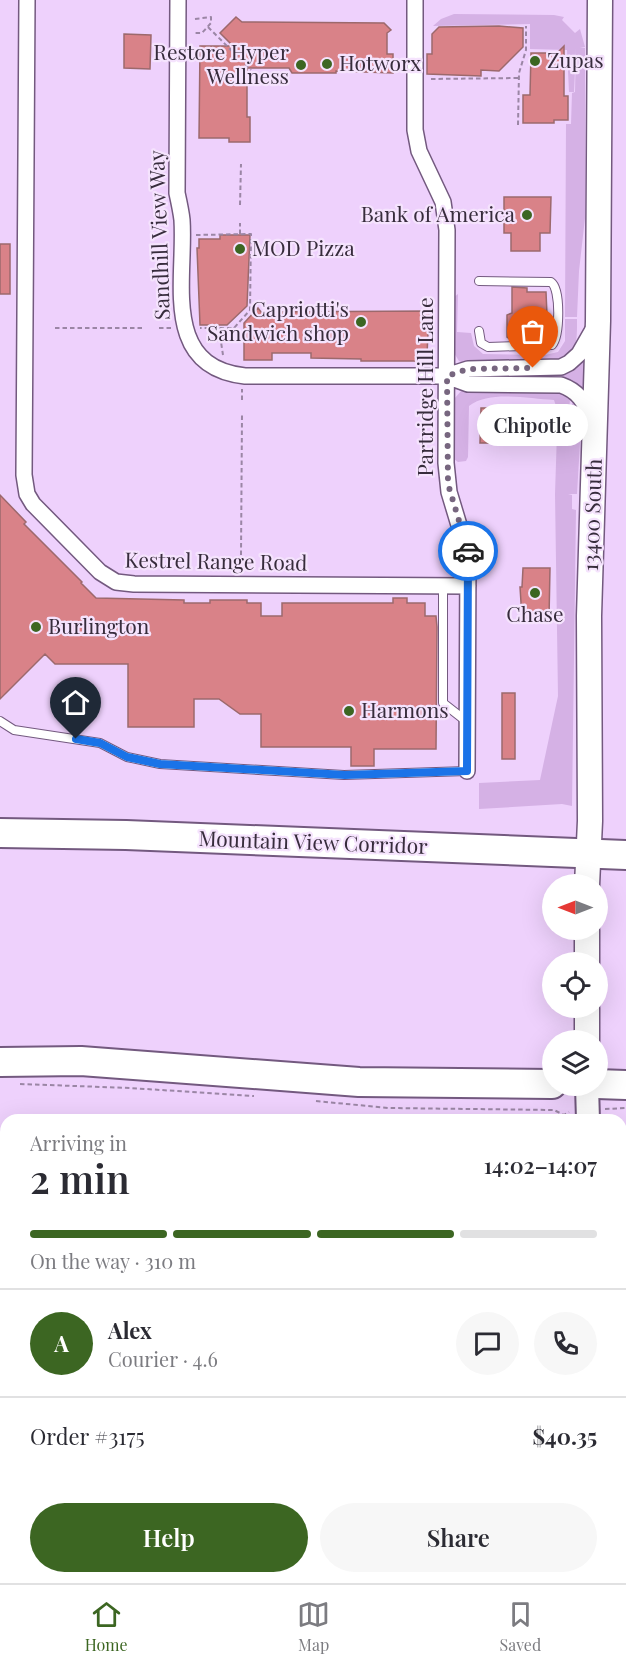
<!DOCTYPE html>
<html lang="en">
<head>
<meta charset="utf-8">
<style>
  :root { --surface:#fff; --page:#f7f7f7; --text:#2b2b33; --muted:#7c7c81; --line:#e1e1e2; --accent:#3c6622 }
  body { margin:0; font-family:"Playfair Display",serif; background:var(--page); color:var(--text); height:100vh; display:flex; flex-direction:column; font-size:22px; white-space:nowrap }
  * { box-sizing:border-box; margin:0 }
  p { font-size:20px; color:var(--muted) }
  .icon { flex:none; width:33px; height:33px; fill:none; stroke:currentColor; stroke-width:2; stroke-linecap:round; stroke-linejoin:round }
  .map { position:relative; flex:1; overflow:hidden }
  .sheet { position:absolute; left:0px; top:1114px; width:627px; height:470px; display:flex; flex-direction:column; background:var(--surface); border-radius:18px 18px 0 0; box-shadow:0 6px 24px #0002 }
  .sheet>* { flex:none }
  .needle { width:39px; rotate:270deg }
  .buttons { position:absolute; left:542px; top:874px; display:grid; gap:12px }
  .buttons a { display:grid; place-items:center; width:66px; height:66px; border-radius:50%; background:var(--surface); box-shadow:0 6px 24px #0002; font-size:30px }
  .pin { position:absolute; display:grid; place-items:center; width:51px; height:51px; color:#fff; margin:-62px -26px; border-radius:50% 50% 50% 0; rotate:-45deg; box-shadow:0 0 6px #0007 }
  .pin .icon { rotate:45deg }
  .courier { position:absolute; display:grid; place-items:center; width:60px; height:60px; margin:-30px; border:4px solid #1a73e8; border-radius:50%; background:#fff; color:#222; box-shadow:0 2px 8px #0007 }
  .bubble { position:absolute; height:42px; border-radius:21px; background:var(--surface); box-shadow:0 6px 24px #0002; font-size:20px; font-weight:600; line-height:42px; text-align:center }
  .summary em { font-style:normal; font-weight:600 }
  .summary div { display:flex; flex-direction:column-reverse }
  .summary { display:flex; align-items:center; justify-content:space-between; height:102px; padding:0 30px }
  h1 { font-size:39px; font-weight:600; line-height:45px }
  .bar { display:grid; grid-template-columns:repeat(4,1fr); gap:9px 6px; align-content:center; height:72px; padding:0 30px }
  .bar i { height:8px; border-radius:4px; background:var(--line) }
  .bar .selected { background:var(--accent) }
  .bar p { grid-column:span 4 }
  .line { display:flex; align-items:center; gap:15px; padding:0 30px; border-top:2px solid var(--line) }
  .line div { flex:1 }
  .round { display:grid; place-items:center; flex:none; width:63px; height:63px; border-radius:32px; background:var(--page) }
  .cta { display:flex; gap:12px; margin-top:auto; padding:12px 30px }
  .cta a { flex:1; height:69px; border-radius:36px; background:var(--accent); color:#fff; font-size:24px; font-weight:600; line-height:69px; text-align:center }
  .cta a+a { background:var(--page); color:var(--text) }
  .menu { display:flex; justify-content:space-around; align-items:center; height:84px; border-top:2px solid var(--line); background:var(--surface); font-size:16px; color:var(--muted) }
  .menu a { display:grid; justify-items:center; gap:3px }
  .menu .selected { color:var(--accent) }
  .map>svg:first-child { display:block }
</style>
</head>
<body>
<div class="map">
<svg width="626" height="1583" viewBox="0 0 626 1583">
  <rect width="100%" height="100%" fill="#eed1fc"/>
  <path fill="#d5b1e5" d="M454,14L554,15L564,17L562,20L575,33L580,29L585,47L580,48H585V218L579,271L577,317H565L566,124H571L572,93L575,92L576,48L574,92H569L567,50L530,49V24L433,26L441,19Z
    M458,294L457,332L471,333L474,346L483,354L545,355L558,352L565,341V319H577C577,342 578,354 555,364H465L459,361L454,353V297Z
    M582,359L584,360L583,390L581,391L469,380L470,372Z
    M469,389L563,393L570,398L568,431H557V409L554,400C529,399 490,390 469,406L468,457L466,461L458,462L454,459V399L462,390Z
    M573,396L582,409L577,494H568L572,495V509L576,510L572,806L562,804L479,809V783L540,780L558,696L555,494L557,432H569Z"/>
  <path fill="#d98288" stroke="#9c696c" stroke-width="1.5" d="M236,17L242,22L384,23L391,30L387,33V54H393V73L336,71V73H292L289,68H247V117H250V142H229V138H199L200,46H233L220,33Z
    M499,26L523,28V47L499,71L481,70V76L427,74V54H432V34L439,27Z
    M124,34L151,35L150,69L124,68Z
    M564,46V96H568V120H554V123H523V95H530L531,53H557Z
    M504,197H551L550,233H540V251H511V233H504Z
    M220,235H250L247,306L227,325H200L197,248H199V239H220Z
    M0,244H10V294H0Z
    M512,287L527,288V292H546L548,338L511,340L507,337V315L512,313Z
    M258,308L261,312L429,311L427,355L420,361H361V359L311,358V353H272V360H244V323Z
    M481,408H530L531,443H480Z
    M0,495L26,522L24,524L82,582L81,583L96,598L184,600V603H210V600H247V603H261V616H282V603H393V598H407V603H425V616H436L437,627L436,749H374V766H351V747H261V714H240L219,699H194V727H128V664H55L45,654L0,699Z
    M523,568H550L549,618H522L520,587H522Z
    M502,693H515V759H502Z"/>
  <g fill="none" stroke-linecap="round" stroke-linejoin="round">
    <defs>
      <path id="lane" d="M479,331L481,343L488,347L552,345C560,336 561,289 551,282L479,281
        M443,586V703L466,721
        M0,721L14,730L100,743L127,757L160,764L344,775L467,771"/>
      <path id="street" d="M27,0L24,475L27,494L33,504L100,572L116,582L134,584L468,586
        M178,0L177,193C179,202 181,211 182,220C186,278 160,367 245,376H446L468,369L561,367L569,363L579,354L595,326
        M415,0V130L419,151L443,202L447,230L446,463L449,492L468,555L467,771
        M446,376L468,384L561,385C578,391 584,401 591,417"/>
      <path id="secondary" d="M587,1086L588,1120
        M621,1450L626,1442
        M621,1490V1583"/>
      <path id="primary" d="M587,885L590,821L589,616L598,321L600,0
        M587,963V930
        M587,1041V1008"/>
      <path id="highway" d="M0,833L126,835L626,855
        M0,1062L81,1061L359,1082L552,1084
        M597,1084L626,1085"/>
    </defs>
    <use href="#lane" stroke="#73597f" stroke-width="10"/>
    <use href="#street" stroke="#73597f" stroke-width="18"/>
    <use href="#secondary" stroke="#73597f" stroke-width="26"/>
    <use href="#primary" stroke="#73597f" stroke-width="27"/>
    <use href="#highway" stroke="#73597f" stroke-width="32"/>
    <path stroke="#9b86a5" stroke-width="2" stroke-dasharray="4.5 3" stroke-linecap="butt" d="M195,19L211,17V23L202,33H195
      M208,27L251,70
      M431,79L518,78
      M518,125L519,73L526,50V26
      M240,205L241,164
      M240,234V223
      M196,235L251,234L250,310L234,328H200
      M55,328H142
      M159,328H173
      M208,341L217,340L221,342L223,355
      M221,341L234,328
      M242,400V389
      M241,555L242,415
      M20,1084L130,1088L254,1096
      M316,1101L388,1108L554,1110L564,1115L569,1112
      M605,1109L626,1108"/>
    <use href="#lane" stroke="#fff" stroke-width="8"/>
    <use href="#street" stroke="#fff" stroke-width="15"/>
    <use href="#secondary" stroke="#fff" stroke-width="22"/>
    <use href="#primary" stroke="#fff" stroke-width="24"/>
    <use href="#highway" stroke="#fff" stroke-width="28"/>
  </g>
  <g fill="none" stroke-linecap="round" stroke-linejoin="round">
    <path stroke="#77667f" stroke-width="6" stroke-dasharray="0 10.8" d="M468,551L448,484L447,376L468,369L533,368"/>
    <path stroke="#1a73e8" stroke-width="8" d="M76,739L100,743L127,757L160,764L345,775L467,771L468,551"/>
  </g>
  <g fill="#3c6622" stroke="#f5e3fd" stroke-width="2">
    <circle cx="535" cy="61" r="6"/>
    <circle cx="327" cy="64" r="6"/>
    <circle cx="301" cy="65" r="6"/>
    <circle cx="527" cy="215" r="6"/>
    <circle cx="240" cy="249" r="6"/>
    <circle cx="361" cy="322" r="6"/>
    <circle cx="535" cy="593" r="6"/>
    <circle cx="36" cy="627" r="6"/>
    <circle cx="349" cy="711" r="6"/>
  </g>
  <g text-anchor="middle" stroke-width="4.5" stroke-linejoin="round" paint-order="stroke">
    <g font-size="21" fill="#372c3c" stroke="#f5e3fd" text-anchor="start">
      <text x="289" y="60" text-anchor="end">Restore Hyper<tspan x="289" dy="24">Wellness</tspan></text>
      <text x="547" y="68">Zupas</text>
      <text x="339" y="71">Hotworx</text>
      <text x="515" y="222" text-anchor="end">Bank of America</text>
      <text x="252" y="256">MOD Pizza</text>
      <text x="349" y="317" text-anchor="end">Capriotti's<tspan x="349" dy="24">Sandwich shop</tspan></text>
      <text x="535" y="622" text-anchor="middle">Chase</text>
      <text x="48" y="634">Burlington</text>
      <text x="361" y="718">Harmons</text>
    </g>
    <g font-size="21" fill="#372c3c" stroke="#f5e3fd">
      <text transform="translate(160 235) rotate(-92)" y="7">Sandhill View Way</text>
      <text transform="translate(426 387) rotate(-90)" y="7">Partridge Hill Lane</text>
      <text transform="translate(593 515) rotate(-88)" y="7">13400 South</text>
      <text transform="translate(216 562) rotate(1)" y="7">Kestrel Range Road</text>
      <text transform="translate(313 843) rotate(2)" y="7">Mountain View Corridor</text>
    </g>
  </g>
</svg>
<div class="buttons">
<a><svg class="needle" viewBox="-14 -14 28 28"><path d="M0-13l5 13h-10z" fill="#e53935"/><path d="M0 13l5-13h-10z" fill="#7c7c81"/></svg></a>
<a><svg class="icon" aria-label="locate" viewBox="0 0 24 24"><circle cx="12" cy="12" r="6"/><path d="M12 2v4M12 18v4M2 12h4M18 12h4"/></svg></a>
<a><svg class="icon" aria-label="layers" viewBox="0 0 24 24"><path d="M12 4l9 5-9 5-9-5zM3 14l9 5 9-5"/></svg></a>
</div>
<div class="pin" style="left:533px;top:368px;background:#ea580c"><svg class="icon" aria-label="bag" viewBox="0 0 24 24"><path d="M5 8h14l-1 12H6zM9 8a3 3 0 0 1 6 0"/></svg></div>
<div class="pin" style="left:76px;top:739px;background:#1f2937"><svg class="icon" aria-label="home" viewBox="0 0 24 24"><path d="M3 11l9-7 9 7M6 9v11h12V9"/></svg></div>
<div class="courier" style="left:468px;top:551px"><svg class="icon" aria-label="car" viewBox="0 0 24 24"><path d="M5 17H2v-5l4-1 3-4h7l3 4 3 1v5h-3M9 17h6M6 11h13"/><circle cx="7" cy="17" r="2"/><circle cx="17" cy="17" r="2"/></svg></div>
<div class="bubble" style="left:477px;top:404px;width:111px">Chipotle</div>
<section class="sheet">
<div class="summary"><div><h1>2 min</h1><p>Arriving in</p></div><em>14:02–14:07</em></div>
<div class="bar"><i class="selected"></i><i class="selected"></i><i class="selected"></i><i></i><p>On the way · 310 m</p></div>
<div class="line" style="height:108px"><b class="round" style="background:var(--accent);color:#fff">A</b><div><b>Alex</b><p>Courier · 4.6</p></div><a class="round"><svg class="icon" aria-label="chat" viewBox="0 0 24 24"><path d="M4 5h16v11H9l-5 4z"/></svg></a><a class="round"><svg class="icon" aria-label="phone" viewBox="0 0 24 24"><path d="M5 4h4l2 5-3 2q2 4 5 5l2-3 5 2v4C11 20 4 13 5 4z"/></svg></a></div>
<div class="line" style="height:78px"><div>Order #3175</div><b>$40.35</b></div>
<div class="cta"><a>Help</a><a>Share</a></div>
</section>
</div>
<nav class="menu">
<a class="selected"><svg class="icon" aria-label="home" viewBox="0 0 24 24"><path d="M3 11l9-7 9 7M6 9v11h12V9"/></svg>Home</a>
<a><svg class="icon" aria-label="map" viewBox="0 0 24 24"><path d="M3 6l6-2 6 2 6-2v14l-6 2-6-2-6 2zM9 4v14M15 6v14"/></svg>Map</a>
<a><svg class="icon" aria-label="saved" viewBox="0 0 24 24"><path d="M7 4h10v16l-5-4-5 4z"/></svg>Saved</a>
</nav>
</body>
</html>
